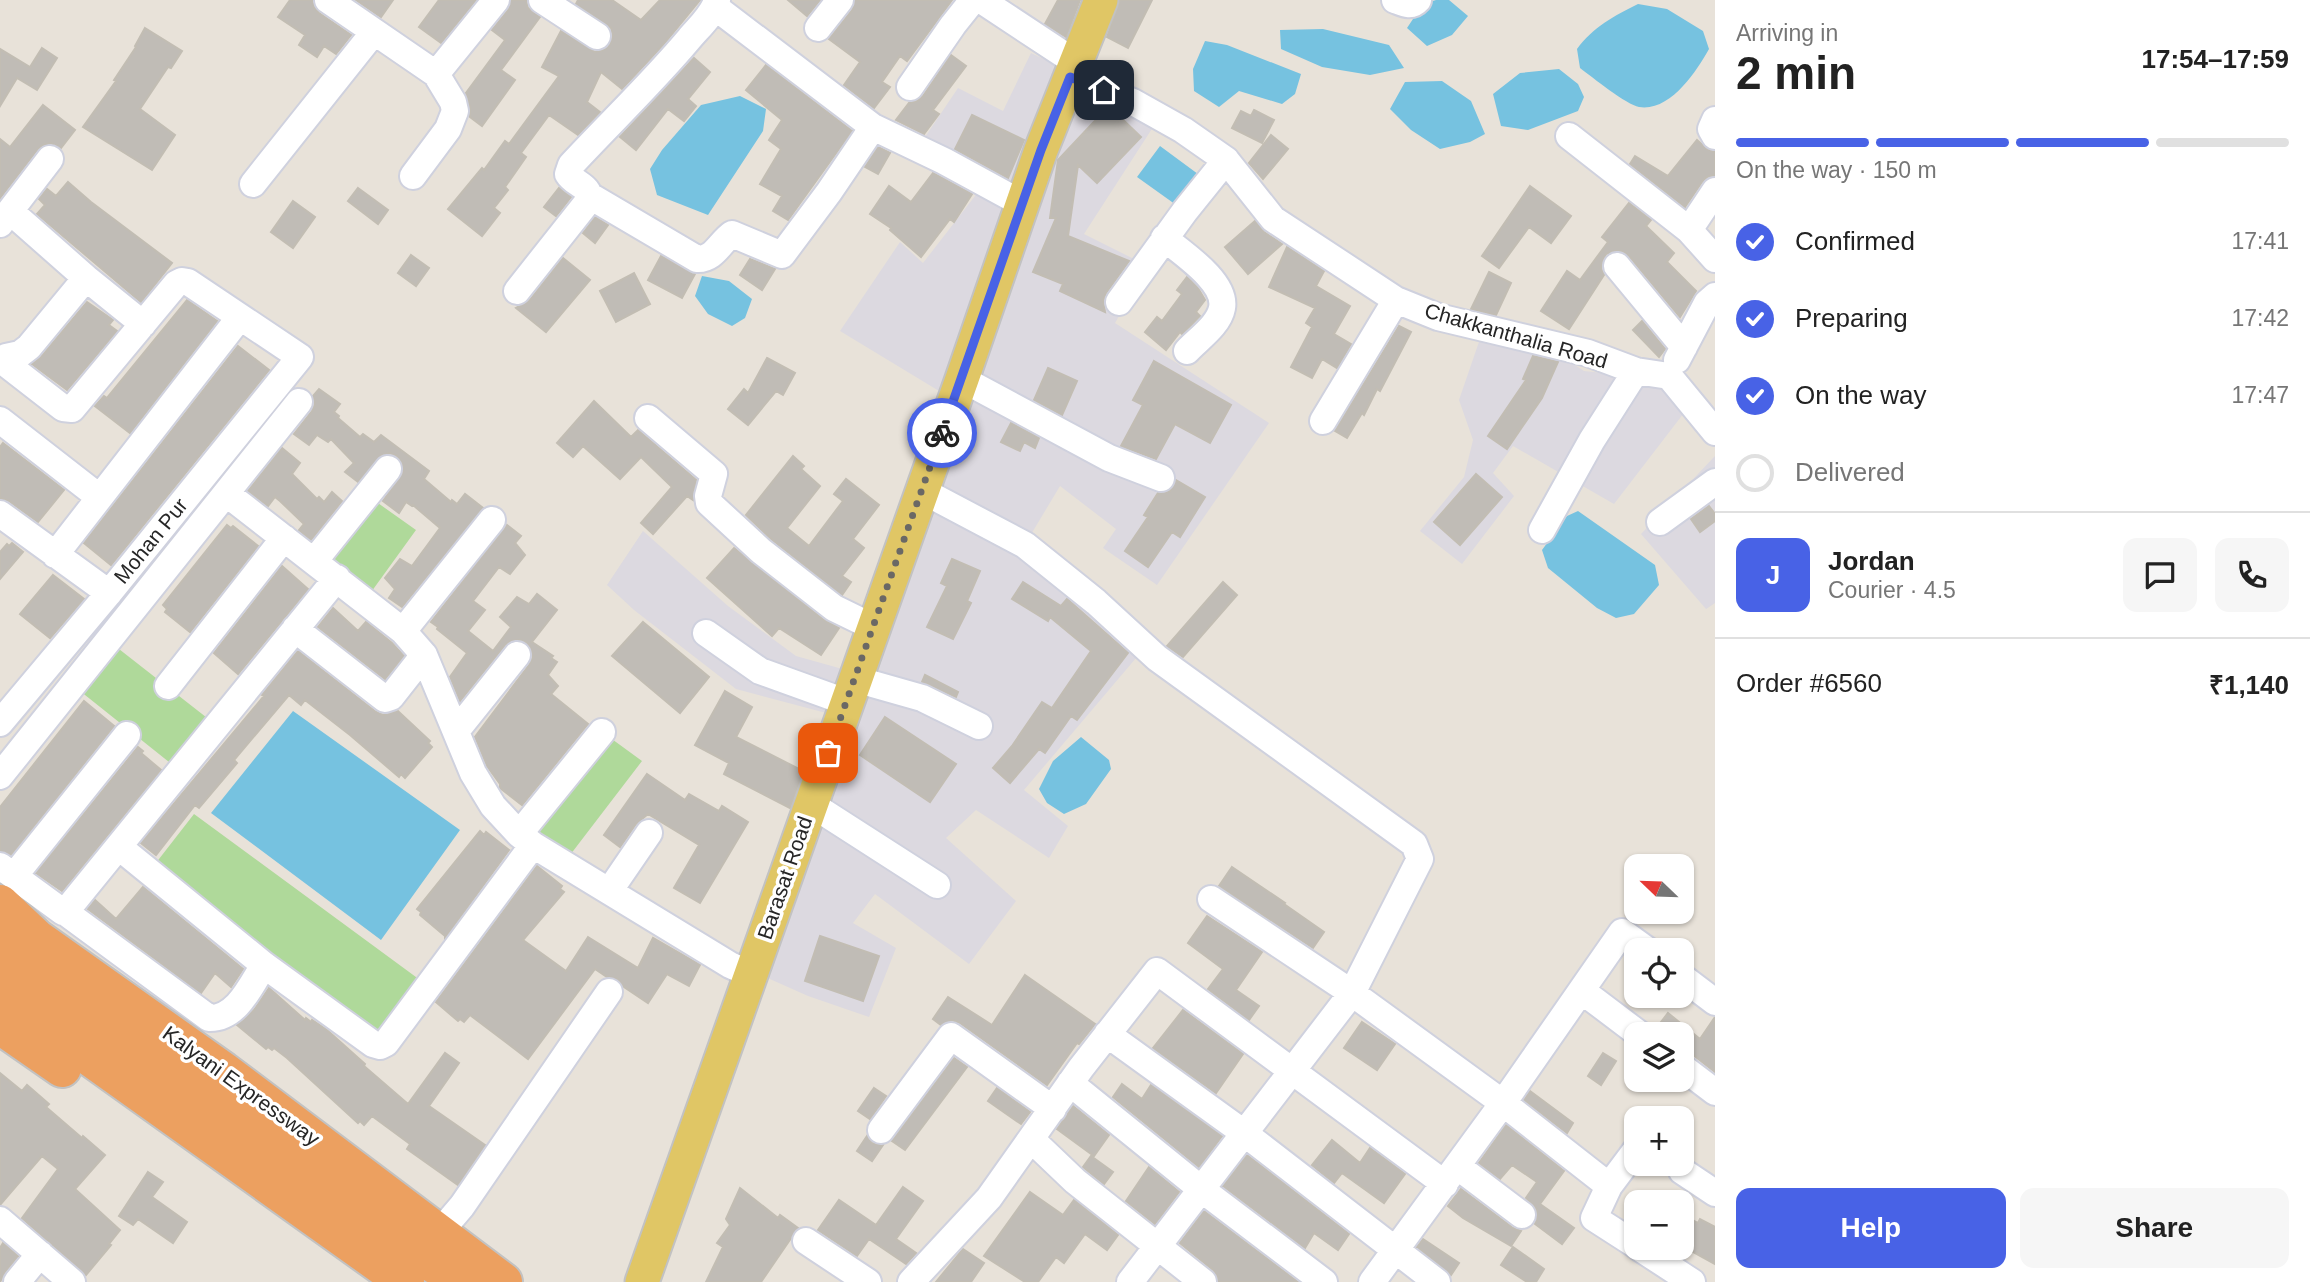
<!DOCTYPE html>
<html lang="en">
<head>
<meta charset="utf-8">
<style>
  :root { --surface:#fff; --page:#f6f6f6; --text:#222; --muted:#767676; --line:#e0e0e0; --accent:#4862e6 }
  body { margin:0; font-family:Helvetica,sans-serif; background:var(--page); color:var(--text); height:100vh; display:flex; flex-direction:column; font-size:26px; white-space:nowrap }
  * { box-sizing:border-box; margin:0 }
  p { font-size:23px; color:var(--muted) }
  .icon { flex:none; width:38px; height:38px; fill:none; stroke:currentColor; stroke-width:2; stroke-linecap:round; stroke-linejoin:round }
  .map { position:relative; flex:1; overflow:hidden }
  .drawer { display:flex; flex-direction:column; background:var(--surface); width:595px }
  .drawer>* { flex:none }
  .needle { width:46px; rotate:293deg }
  .tools { position:absolute; left:1624px; top:854px; display:grid; gap:14px }
  .tools a { display:grid; place-items:center; width:70px; height:70px; border-radius:14px; background:var(--surface); box-shadow:0 2px 5px #0004; font-size:35px }
  .pin { position:absolute; display:grid; place-items:center; width:60px; height:60px; color:#fff; margin:-30px; border-radius:14px; box-shadow:0 4px 10px #0006 }
  .courier { position:absolute; display:grid; place-items:center; width:70px; height:70px; margin:-35px; border:5px solid #4862e6; border-radius:50%; background:#fff; color:#222; box-shadow:0 2px 9px #0007 }
  .overview em { font-style:normal; font-weight:800 }
  .overview div { display:flex; flex-direction:column-reverse }
  .overview { display:flex; align-items:center; justify-content:space-between; height:119px; padding:0 21px }
  h1 { font-size:46px; font-weight:800; line-height:52px }
  .bar { display:grid; grid-template-columns:repeat(4,1fr); gap:10px 7px; align-content:center; height:84px; padding:0 21px }
  .bar i { height:9px; border-radius:5px; background:var(--line) }
  .bar .active { background:var(--accent) }
  .bar p { grid-column:span 4 }
  .line { display:flex; align-items:center; gap:18px; padding:0 21px; border-top:2px solid var(--line) }
  .line div { flex:1 }
  .round { display:grid; place-items:center; flex:none; width:74px; height:74px; border-radius:14px; background:var(--page) }
  ol { padding:0 21px; list-style:none }
  li { display:flex; align-items:center; gap:21px; height:77px }
  li p { margin-inline-start:auto }
  li .icon { padding:7px; border-radius:50%; background:var(--accent); color:#fff; stroke-width:4 }
  li:last-child { color:var(--muted) }
  li i { width:38px; height:38px; border:4px solid var(--line); border-radius:50% }
  .button { display:flex; gap:14px; margin-top:auto; padding:14px 21px }
  .button a { flex:1; height:80px; border-radius:14px; background:var(--accent); color:#fff; font-size:28px; font-weight:800; line-height:80px; text-align:center }
  .button a+a { background:var(--page); color:var(--text) }
  main { display:flex; flex:1; min-height:0 }
  .map>svg:first-child { display:block }
</style>
</head>
<body>
<main>
<div class="map">
<svg width="1715" height="1282" viewBox="0 0 1715 1282">
  <rect width="100%" height="100%" fill="#e8e2d9"/>
  <path fill="#dcd9e0" d="M1031,53L1064,69L944,394L840,331L900,242L923,263L982,187L917,149L958,88L1003,111Z
    M1074,87L1157,121L1084,234L1148,266L1115,323L1269,423L1157,585L1103,548L1116,529L1060,486L1021,551L1142,651L1024,790L1068,826L1049,858L976,810L946,838L1016,901L969,964L875,894L853,923L896,948L869,1017L808,996L761,975Z
    M1481,336L1561,356L1584,371L1660,379L1687,409L1614,504L1513,446L1493,473L1514,496L1462,564L1420,531L1464,477L1473,440L1459,400Z
    M1715,456V603L1706,609L1641,534Z
    M643,531L728,606L796,656L846,670L830,714L736,689L634,610L607,585Z"/>
  <path fill="#afd99a" d="M368,496L416,530L369,595L324,558Z
    M110,642L211,721L174,766L75,687Z
    M605,734L642,761L567,859L527,836Z
    M194,814L420,980L378,1039L152,868Z"/>
  <path fill="#76c2e0" d="M1436,0H1449L1468,16L1452,35L1427,46L1407,28L1423,4Z
    M1638,4L1667,9L1703,31L1709,49C1696,72 1670,112 1639,107C1627,105 1592,77 1580,68L1577,49C1593,27 1614,16 1638,4Z
    M1323,29L1389,45L1404,68L1370,75L1322,67L1281,49L1280,30Z
    M1205,41L1227,45L1301,74L1295,94L1282,104L1239,91L1219,107L1194,91L1193,69Z
    M1559,69L1578,84L1584,97L1578,111L1528,130L1501,126L1493,94L1520,73Z
    M1442,81L1471,101L1485,134L1470,142L1440,149L1411,130L1390,109L1405,82Z
    M740,96L766,109L763,131L708,215L657,195L650,169L662,150L701,105Z
    M1160,146L1202,177L1179,207L1137,177Z
    M702,276L729,281L752,299L745,318L732,326L708,314L695,296Z
    M1578,511L1655,565L1659,585L1634,614L1616,618L1597,608L1548,568L1542,550L1567,516Z
    M293,711L460,830L381,940L211,813Z
    M1081,737L1109,760L1111,769L1086,804L1064,814L1047,803L1039,789L1053,761Z"/>
  <path fill="#c0bcb6" stroke="#c2bdb3" stroke-width="2" d="M290,0H312L314,7L319,13L351,35L336,54L324,46L317,57L299,45L305,35L278,17Z
    M356,0H393L381,17Z
    M439,0H476L441,43L419,27Z
    M511,0H526L528,8L540,17L501,70L515,80L482,126L470,117V108L466,93L505,40L492,30L508,10Z
    M578,0H612L641,20L660,0H700L663,45L622,89L601,72L587,102L600,112L578,135L549,115L521,153L526,157L505,187L508,190L494,208L500,213L482,236L448,209L482,168L484,170L505,141L509,144L559,76L542,67L561,31L595,52L603,50L610,44L613,36L611,28L576,4Z
    M788,0H820L807,16Z
    M855,0H952L907,61L900,56L882,82L890,87L874,108L844,85L860,62L829,39L852,10Z
    M1058,0H1080L1066,37L1045,24Z
    M1120,0H1152L1128,48L1107,37Z
    M145,28L182,51L171,68L168,67L140,109L175,135L152,170L83,127L116,81L114,80L136,47L135,46Z
    M42,48L57,58L37,90L17,78L0,106V49L30,67Z
    M951,55L966,66L933,110L939,114L924,134L896,120L909,103L917,101L923,96Z
    M694,58L710,72L688,99L696,106L684,121L668,109L636,150L620,137Z
    M766,65L852,131L788,220L773,211L782,196L760,184L781,149L769,140L782,120L746,90Z
    M43,105L75,130L61,148L51,143L43,145L38,149L0,198V139L10,147Z
    M1107,108L1115,112L1141,137L1097,183L1078,165L1068,236L1129,261L1106,293L1103,301L1105,312L1060,291L1063,284L1033,272L1056,218H1050L1058,160Z
    M1254,110L1274,120L1262,143L1232,128L1241,111L1251,116Z
    M972,115L1024,140L1008,178L955,149Z
    M1271,135L1288,149L1263,179L1249,163Z
    M1697,140L1707,149L1715,152V175L1707,177L1702,182L1685,207L1630,164L1635,156L1668,176Z
    M878,147L890,153L878,174L865,167Z
    M933,173L972,194L954,222L950,219L921,257L890,230L891,228L870,214L889,186L911,202Z
    M68,182L91,202L172,263L141,302L37,214L45,205L39,199L47,189L56,196Z
    M1530,186L1571,216L1551,243L1529,227L1499,268L1482,256Z
    M358,188L388,210L378,224L348,201Z
    M559,188L571,197L556,216L544,207Z
    M293,201L315,217L293,248L271,232Z
    M1629,203L1651,220L1646,226L1674,253L1667,262L1696,291L1680,317L1629,256L1622,251H1614L1606,254L1603,260L1601,268L1604,275L1569,329L1541,311L1567,271L1580,280L1608,242L1602,237Z
    M595,217L608,225L595,243L583,233Z
    M1255,221L1264,232L1282,244L1248,274L1225,247Z
    M1287,247L1324,271L1316,286L1350,306L1334,334L1351,344L1337,368L1322,359L1312,378L1291,367L1312,327L1306,323L1315,308L1269,287Z
    M411,255L429,268L416,286L398,273Z
    M661,256L695,274L682,298L648,280Z
    M563,258L590,280L546,332L516,308L529,301Z
    M750,259L775,269L762,290L740,275Z
    M1489,272L1511,283L1496,315L1471,309Z
    M634,273L650,304L616,322L600,291Z
    M1187,277L1198,288L1205,300L1196,312L1200,316L1182,334L1180,332L1166,350L1145,332L1157,317L1162,321L1182,294L1177,290Z
    M187,300L217,321L130,433L95,406L104,396L107,398Z
    M87,302L113,320L109,325L117,331L67,390L32,364L41,357Z
    M1642,321L1665,349L1659,357L1633,330Z
    M1399,326L1411,332L1380,391L1377,389L1364,415L1362,413L1347,438L1335,431Z
    M238,346L269,370L111,565L84,543Z
    M1533,356L1558,362L1542,398L1507,449L1488,436L1526,380L1523,379Z
    M767,358L795,373L783,395L776,391L748,425L728,409L744,389L748,393Z
    M1154,361L1231,405L1210,443L1175,424L1156,459L1121,446L1143,405L1133,400Z
    M1048,368L1077,381L1062,415L1034,400Z
    M319,389L340,404L334,412L339,416L338,418L360,437L363,434L374,442L381,435L429,471L424,479L451,502L452,500L457,504L465,494L483,508L402,607L389,598L395,589L385,578L400,559L412,566L440,528L413,505L412,506L406,502L399,513L383,501L403,472L402,463L397,456L390,453L382,455L358,482L345,472L354,463L331,439L328,442L317,435L309,445L294,434L312,411L315,404L313,396Z
    M594,401L631,437L638,430L696,480L693,500L687,496L653,534L641,523L672,487L641,457L620,479L583,446L573,457L557,443Z
    M1011,423L1039,438L1035,448L1024,442L1020,451L1001,442Z
    M3,443L64,490L38,522L9,501L0,498V447Z
    M282,448L300,463L292,474L317,499L319,497L324,502L332,492L342,501L311,540L299,530L304,524L280,501L275,497L268,506L248,491Z
    M793,456L804,466L801,469L820,486L787,528L809,546L843,501L834,494L846,479L879,505L853,539L864,548L842,576L851,582L842,595L771,539L746,515Z
    M1476,474L1502,497L1460,545L1434,522Z
    M1176,480L1205,497L1180,537L1172,532L1148,567L1125,551L1148,517L1144,515L1158,493L1170,491Z
    M1709,506L1715,514V521L1700,532L1691,519Z
    M227,525L231,528L233,526L258,546L190,632L165,612L167,609L163,605Z
    M507,525L521,536L515,543L525,555L510,574L499,567L473,601L485,610L468,631L493,651L511,627L500,617L517,597L529,604L537,594L557,610L532,642L553,656L551,658L557,662L548,675L558,686L551,694L588,724L522,805L500,788V784L487,766L475,737L529,665L533,657L531,649L527,643L520,640L511,641L505,645L460,701L450,677L467,653L437,629L438,627L431,622Z
    M12,543L23,552L0,579V552L7,544L9,546Z
    M734,548L824,620L839,628L821,655L779,628L772,636L707,578Z
    M952,559L980,571L967,601L971,603L953,639L927,627L947,586L941,583Z
    M282,566L308,589L238,674L214,653Z
    M53,575L84,599L50,638L20,614Z
    M1023,582L1061,606L1067,599L1128,653L1077,720L1071,716L1045,753L1039,749L1010,783L993,768L1012,746L1042,702L1052,708L1091,651L1050,617L1048,621L1012,599Z
    M1223,582L1237,595L1183,657L1167,646Z
    M333,608L358,631L366,622L392,643L404,656L385,679L318,627Z
    M643,622L709,677L680,713L612,656Z
    M298,651L376,712L383,715L398,711L430,741L428,743L432,747L405,778L401,774L399,777L350,735L305,700L301,705L289,695L234,760L237,763L199,808L195,805L156,855L141,843L264,696L262,695Z
    M925,675L958,692L956,697L922,682Z
    M725,691L752,707L736,737L803,771L790,808L724,774L729,763L695,745Z
    M84,701L114,726L11,855L0,851V807Z
    M885,717L956,764L930,802L860,755Z
    M138,747L143,751L141,753L161,770L62,891L36,873Z
    M647,774L685,800L689,794L719,811L722,806L748,822L700,903L674,888L699,845L648,814L636,824L620,847L604,835Z
    M480,831L484,835L486,832L509,850L445,938V936L420,915L421,912L417,909Z
    M537,866L562,886L560,889L564,892L523,940L566,971L588,937L638,968L653,938L700,965L689,986L667,974L648,1003L624,987L617,979L607,977L595,969L528,1059L470,1015L464,1022L460,1019L458,1021L436,1002Z
    M1232,867L1285,903L1284,904L1324,932L1313,948L1219,886Z
    M143,887L243,969L231,987L215,973L201,993L88,909L95,900L116,919Z
    M1207,916L1262,952L1236,990L1259,1006L1249,1020L1208,989L1223,969L1188,943Z
    M820,936L879,956L863,1001L805,981Z
    M1025,975L1095,1024L1079,1044L1077,1043L1047,1085L960,1023L952,1020L941,1025L933,1019L948,997L992,1025Z
    M269,988L305,1020L306,1018L311,1022L312,1020L327,1030L365,1064L364,1066L408,1104L445,1053L459,1063L429,1106L485,1145L458,1185L407,1149L410,1144L372,1116L364,1125L360,1121L358,1123L287,1058L274,1048L272,1050L268,1047L266,1049L237,1025L254,1010Z
    M1183,1010L1243,1054L1216,1093L1153,1048Z
    M1668,1013L1700,1039L1715,1017V1072L1692,1054L1682,1052V1034H1654V1031Z
    M1362,1022L1395,1044L1377,1070L1344,1048Z
    M1603,1053L1616,1061L1601,1085L1588,1076Z
    M954,1058L967,1067L905,1150L892,1141Z
    M0,1073L22,1091L27,1085L49,1104L46,1107L82,1138L83,1136L105,1155L75,1189L120,1230L109,1244L111,1245L86,1275L22,1218L58,1169L42,1156L0,1205Z
    M1122,1084L1142,1099L1151,1085L1222,1136L1199,1167L1113,1097Z
    M874,1088L886,1096L870,1119L858,1111Z
    M997,1088L1030,1112L1021,1124L988,1101Z
    M1530,1091L1573,1123L1567,1133L1524,1100Z
    M1073,1106L1109,1135L1094,1156L1057,1129Z
    M1506,1125L1564,1171L1540,1204L1574,1228L1562,1244L1535,1224L1537,1218V1210L1526,1198L1537,1182L1512,1165L1500,1179L1479,1163Z
    M867,1136L872,1143L883,1145L872,1161L857,1151Z
    M1332,1140L1360,1163L1370,1148L1405,1174L1384,1203L1342,1173L1334,1183L1312,1165Z
    M1247,1155L1349,1234L1338,1250L1314,1233L1305,1248L1223,1186Z
    M1091,1156L1113,1172L1104,1184L1083,1167Z
    M1149,1167L1179,1192L1155,1224L1126,1201Z
    M148,1172L163,1182L152,1197L187,1222L173,1243L138,1219L133,1225L119,1216Z
    M903,1187L923,1201L896,1239L916,1253L906,1264L869,1239L857,1256L818,1230L839,1200L876,1225Z
    M740,1188L778,1218L780,1215L798,1228L761,1282H706L723,1247L717,1243L730,1225L726,1219Z
    M1461,1189L1513,1228L1521,1231L1511,1246L1463,1218L1448,1206Z
    M1030,1192L1063,1215L1074,1200L1118,1235L1107,1250L1085,1234L1064,1263L1056,1257L1038,1282H1025L984,1256Z
    M1204,1211L1298,1282H1218L1217,1276L1213,1270L1180,1243Z
    M1682,1214L1698,1223L1700,1219L1715,1227V1264L1682,1246Z
    M1423,1239L1459,1263L1451,1275L1417,1247Z
    M3,1243L18,1256L5,1272L0,1282V1248Z
    M1513,1247L1544,1269L1536,1282H1527L1501,1265Z
    M963,1249L984,1263L971,1282H936Z"/>
  <g fill="none" stroke-linecap="round" stroke-linejoin="round">
    <defs>
      <path id="minor" d="M328,0L436,74L453,102L455,111L448,129L413,176
        M542,0L597,36
        M981,0L1075,62
        M1395,0C1403,3 1411,8 1418,0
        M715,7L873,127L944,161L1023,204
        M818,28L840,0
        M436,74L496,0
        M1070,77L1133,102L1183,130L1226,160L1273,219L1396,300L1438,317L1588,353L1636,371L1669,376L1715,432
        M910,87L953,25L973,0
        M1715,120L1711,129L1715,136
        M1569,136L1689,230L1715,259
        M253,184L374,32
        M590,196L697,259C714,260 720,242 732,234L782,255L829,192L873,127
        M10,211L86,278
        M0,224L50,159
        M1689,230L1715,191
        M1164,238C1182,253 1227,282 1222,308C1219,325 1198,339 1187,351
        M1617,266L1684,347
        M517,291L589,200C591,186 574,184 568,174L571,165C610,123 652,83 689,39C699,27 713,15 717,0
        M1119,302L1185,211L1226,160
        M6,357L20,354L29,347L86,278L143,324
        M1677,360L1707,303L1715,296
        M962,379L1109,458L1161,478
        M648,418L714,474L708,496L709,503L761,551L834,608L873,627
        M0,420L99,497
        M1323,421L1396,300
        M921,490L1025,545L1096,602L1157,658L1414,844L1420,859L1352,993L1130,1282
        M227,494L403,631L424,655L473,773L493,806L519,834L533,845L730,965L750,974
        M0,514L109,593
        M1660,522L1715,482
        M1542,530L1592,440L1636,371
        M55,555L240,317
        M315,560L388,469
        M295,629L385,699L391,697L424,655
        M403,631L492,520
        M706,633L760,671L846,702
        M855,679L922,698L979,726
        M168,686L284,538
        M0,723L109,593L300,357L188,282L182,281L176,284L72,409L63,408L5,363
        M457,730L517,655
        M0,776L299,402
        M811,804L937,885
        M519,834L602,732
        M119,847L264,965L373,1044L380,1046L386,1043L533,845
        M0,866L63,912L66,911L337,578
        M14,876L127,735
        M610,890L649,833
        M1211,899L1352,993L1503,1103L1609,1186
        M65,912L209,1018C237,1019 251,985 264,965
        M1682,977L1715,1002
        M1582,991L1639,1034
        M1107,1034L1244,1133L1437,1282
        M1682,1067L1715,1092
        M1070,1083L1201,1189L1324,1282
        M881,1130L951,1036L1053,1109
        M1032,1140L1075,1181L1203,1282
        M1636,1150L1609,1186L1594,1218L1636,1245
        M1457,1166L1522,1215
        M1682,1171L1715,1193
        M0,1220L72,1282
        M439,1233L462,1206L609,992
        M806,1241L868,1282
        M1640,1248L1692,1282
        M17,1282L40,1254
        M911,1282L989,1198L1081,1068L1157,971L1445,1184
        M1372,1282L1503,1103L1622,932L1647,950"/>
      <path id="major" d="M642,1282L962,379L1041,150L1101,0"/>
      <path id="highway" d="M0,904L37,939L223,1071L503,1282
        M0,948L70,1001L401,1243L463,1282
        M0,989L51,1029L405,1282
        M0,1025L62,1068"/>
    </defs>
    <use href="#minor" stroke="#cfd1de" stroke-width="30"/>
    <use href="#major" stroke="#c2c2c2" stroke-width="37"/>
    <use href="#highway" stroke="#c2c2c2" stroke-width="42"/>
    <use href="#minor" stroke="#fff" stroke-width="26"/>
    <use href="#major" stroke="#e0c665" stroke-width="33"/>
    <use href="#highway" stroke="#eca060" stroke-width="38"/>
  </g>
  <g fill="none" stroke-linecap="round" stroke-linejoin="round">
    <path stroke="#6a6865" stroke-width="7" stroke-dasharray="0 12.6" d="M828,753L942,433"/>
    <path stroke="#4862e6" stroke-width="9" d="M942,433L1041,150L1070,77L1104,90"/>
  </g>
  <g text-anchor="middle" stroke-width="7" stroke-linejoin="round" paint-order="stroke">
    <g font-size="21" fill="#262626" stroke="#fff">
      <text transform="translate(1516 336) rotate(16)" y="7">Chakkanthalia Road</text>
      <text transform="translate(151 541) rotate(-51)" y="7">Mohan Pur</text>
      <text transform="translate(785 878) rotate(-71)" y="7">Barasat Road</text>
      <text transform="translate(241 1086) rotate(36)" y="7">Kalyani Expressway</text>
    </g>
  </g>
</svg>
<div class="tools">
<a><svg class="needle" viewBox="-14 -14 28 28"><path d="M0-13l5 13h-10z" fill="#e53935"/><path d="M0 13l5-13h-10z" fill="#767676"/></svg></a>
<a><svg class="icon" aria-label="locate" viewBox="0 0 24 24"><circle cx="12" cy="12" r="6"/><path d="M12 2v4M12 18v4M2 12h4M18 12h4"/></svg></a>
<a><svg class="icon" aria-label="layers" viewBox="0 0 24 24"><path d="M12 4l9 5-9 5-9-5zM3 14l9 5 9-5"/></svg></a>
<a>+</a>
<a>−</a>
</div>
<div class="pin" style="left:828px;top:753px;background:#ea580c"><svg class="icon" aria-label="bag" viewBox="0 0 24 24"><path d="M5 8h14l-1 12H6zM9 8a3 3 0 0 1 6 0"/></svg></div>
<div class="pin" style="left:1104px;top:90px;background:#1f2937"><svg class="icon" aria-label="home" viewBox="0 0 24 24"><path d="M3 11l9-7 9 7M6 9v11h12V9"/></svg></div>
<div class="courier" style="left:942px;top:433px"><svg class="icon" aria-label="bike" viewBox="0 0 24 24"><circle cx="6" cy="16" r="4"/><circle cx="18" cy="16" r="4"/><path d="M6 16l4-8h5l3 8M10 8l3 8H6M13 5h3"/></svg></div>
</div>
<section class="drawer">
<div class="overview"><div><h1>2 min</h1><p>Arriving in</p></div><em>17:54–17:59</em></div>
<div class="bar"><i class="active"></i><i class="active"></i><i class="active"></i><i></i><p>On the way · 150 m</p></div>
<ol>
<li><svg class="icon" aria-label="check" viewBox="0 0 24 24"><path d="M5 12l5 5 9-10"/></svg>Confirmed<p>17:41</p></li>
<li><svg class="icon" aria-label="check" viewBox="0 0 24 24"><path d="M5 12l5 5 9-10"/></svg>Preparing<p>17:42</p></li>
<li><svg class="icon" aria-label="check" viewBox="0 0 24 24"><path d="M5 12l5 5 9-10"/></svg>On the way<p>17:47</p></li>
<li><i></i>Delivered</li>
</ol>
<div class="line" style="height:126px"><b class="round" style="background:var(--accent);color:#fff">J</b><div><b>Jordan</b><p>Courier · 4.5</p></div><a class="round"><svg class="icon" aria-label="chat" viewBox="0 0 24 24"><path d="M4 5h16v11H9l-5 4z"/></svg></a><a class="round"><svg class="icon" aria-label="phone" viewBox="0 0 24 24"><path d="M5 4h4l2 5-3 2q2 4 5 5l2-3 5 2v4C11 20 4 13 5 4z"/></svg></a></div>
<div class="line" style="height:91px"><div>Order #6560</div><b>₹1,140</b></div>
<div class="button"><a>Help</a><a>Share</a></div>
</section>
</main>
</body>
</html>
